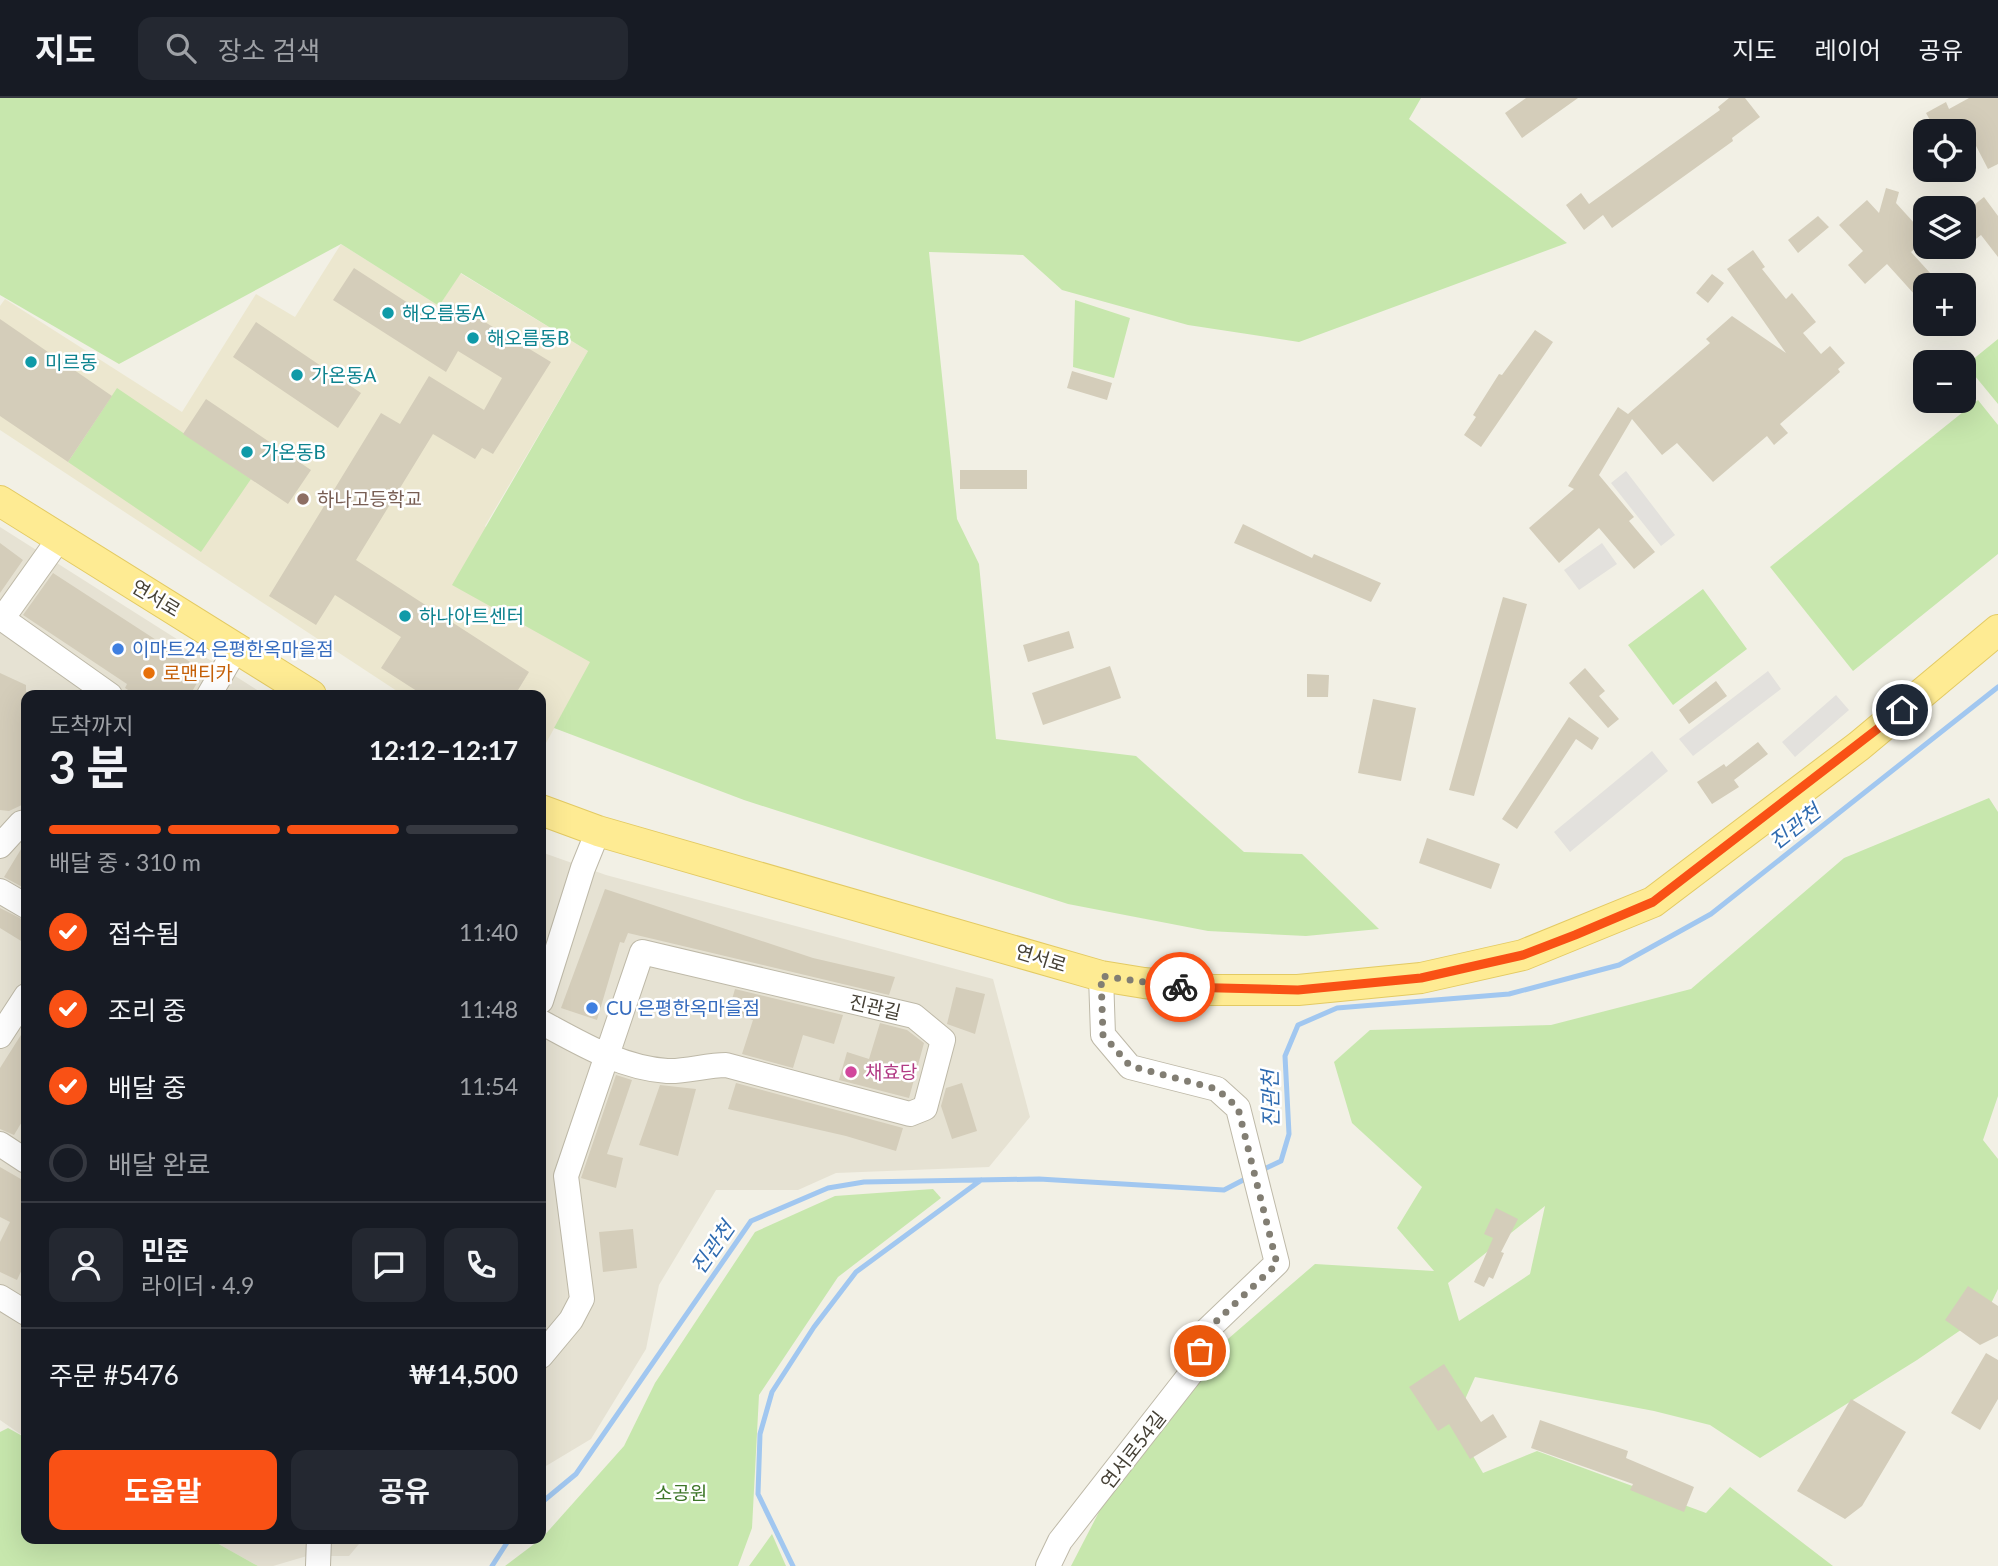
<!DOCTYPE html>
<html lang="ko">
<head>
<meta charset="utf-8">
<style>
  :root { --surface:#171b24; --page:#242831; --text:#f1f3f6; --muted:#9ea1a6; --line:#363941; --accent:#f95115 }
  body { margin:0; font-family:Lato,"Noto Sans KR",sans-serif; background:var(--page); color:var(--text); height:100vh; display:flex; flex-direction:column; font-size:26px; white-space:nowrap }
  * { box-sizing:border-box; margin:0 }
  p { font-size:23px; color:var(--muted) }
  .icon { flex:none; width:38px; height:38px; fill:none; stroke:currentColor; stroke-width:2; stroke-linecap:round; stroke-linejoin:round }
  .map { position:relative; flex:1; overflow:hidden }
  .panel { position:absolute; left:21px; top:592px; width:525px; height:854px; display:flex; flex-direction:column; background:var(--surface); border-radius:14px; box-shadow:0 7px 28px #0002 }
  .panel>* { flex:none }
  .controls { position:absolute; left:1913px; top:21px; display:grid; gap:14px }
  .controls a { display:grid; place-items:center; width:63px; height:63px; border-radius:14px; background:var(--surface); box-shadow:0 7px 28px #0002; font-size:35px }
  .pin { position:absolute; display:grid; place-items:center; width:60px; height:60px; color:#fff; margin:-30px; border:4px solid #fff; border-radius:50%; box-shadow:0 2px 7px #0007 }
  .courier { position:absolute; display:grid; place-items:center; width:70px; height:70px; margin:-35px; border:5px solid #f95115; border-radius:50%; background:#fff; color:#222; box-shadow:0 2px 9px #0007 }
  .head em { font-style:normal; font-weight:700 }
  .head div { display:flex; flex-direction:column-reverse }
  .head { display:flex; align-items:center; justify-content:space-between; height:119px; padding:0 28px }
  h1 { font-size:46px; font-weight:700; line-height:52px }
  .bar { display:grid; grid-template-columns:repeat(4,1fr); gap:10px 7px; align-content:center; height:84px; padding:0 28px }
  .bar i { height:9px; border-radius:5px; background:var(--line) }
  .bar .active { background:var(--accent) }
  .bar p { grid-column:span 4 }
  .line { display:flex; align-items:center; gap:18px; padding:0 28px; border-top:2px solid var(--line) }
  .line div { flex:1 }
  .round { display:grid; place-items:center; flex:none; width:74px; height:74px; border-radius:14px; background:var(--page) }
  ol { padding:0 28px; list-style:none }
  li { display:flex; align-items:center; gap:21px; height:77px }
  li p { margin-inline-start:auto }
  li .icon { padding:7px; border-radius:50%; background:var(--accent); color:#fff; stroke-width:4 }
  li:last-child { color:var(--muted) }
  li i { width:38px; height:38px; border:4px solid var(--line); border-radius:50% }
  .action { display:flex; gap:14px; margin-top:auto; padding:14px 28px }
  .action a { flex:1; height:80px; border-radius:14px; background:var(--accent); color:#fff; font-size:28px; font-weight:700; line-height:80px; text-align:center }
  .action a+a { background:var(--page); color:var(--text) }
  header { display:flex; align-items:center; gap:42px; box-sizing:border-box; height:98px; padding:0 35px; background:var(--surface); border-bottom:2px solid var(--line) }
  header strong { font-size:33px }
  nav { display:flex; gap:38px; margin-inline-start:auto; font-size:24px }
  .search { width:490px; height:63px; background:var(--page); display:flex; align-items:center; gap:18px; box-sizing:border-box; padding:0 24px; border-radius:14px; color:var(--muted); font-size:26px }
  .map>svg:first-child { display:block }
</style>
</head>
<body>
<header>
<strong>지도</strong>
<div class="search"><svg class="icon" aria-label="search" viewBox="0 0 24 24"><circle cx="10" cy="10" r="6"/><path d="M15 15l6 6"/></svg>장소 검색</div>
<nav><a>지도</a><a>레이어</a><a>공유</a></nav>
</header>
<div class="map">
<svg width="1998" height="1468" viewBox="0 0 1998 1468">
  <rect width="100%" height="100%" fill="#f2f0e5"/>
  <path fill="#e6e2d3" d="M0,429L265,597H26V1340L0,1322Z
    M541,754L606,777L993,881L1030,1019L989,1069L836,1075L798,1092H716L659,1187L646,1251L591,1341L541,1371Z
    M208,1440H364L349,1458H307L273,1468H258Z"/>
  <path fill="#ece7cf" d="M341,146L439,208L460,175L588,253L485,428L591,564L541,654V597H403L0,332V208L5,201L182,314L256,196L295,219Z"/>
  <path fill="#c7e7ad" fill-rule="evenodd" d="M0,0H1421L1409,21L1567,145L1299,244L1188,227L1062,192L1023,157L929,154L957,421L979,466L996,641L1136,658L1244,754L1302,756L1379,831L1306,838L1208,833L1068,806L744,702L554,630L590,564L452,487L588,253L461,175L439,208L341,146L119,266L0,197Z
    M1075,202L1130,220L1114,280L1073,269Z
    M1998,241V306L1966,267Z
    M117,290L251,381L201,454L68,364Z
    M1978,302L1998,327V456L1853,573L1770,469Z
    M1703,491L1747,551L1673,607L1628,547Z
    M1989,700L1998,714V998L1983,1042L1998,1061V1191L1987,1214L1917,1262L1760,1360L1710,1327L1654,1313L1475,1279L1454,1326L1483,1375L1537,1353L1706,1415L1730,1389L1833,1468H1071L1101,1410L1207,1259L1315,1166L1434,1173L1397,1130L1422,1089L1352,1025L1334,964L1370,932L1551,927L1691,891L1844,760ZM1545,1108L1530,1176L1459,1223L1448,1185Z
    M933,1091L941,1100L838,1179L759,1297L752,1430L738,1468H505L542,1440L624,1348L655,1285L755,1134L835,1098Z
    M8,1330L26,1340V1440H208L258,1468H0V1334Z
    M772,1436L786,1468H749Z"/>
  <path fill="#e3e1dd" d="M1626,373L1675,437L1661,448L1611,385Z
    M1602,445L1617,466L1579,492L1564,472Z
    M1768,573L1781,591L1693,658L1679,641Z
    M1836,597L1849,612L1795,659L1782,644Z
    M1652,653L1668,673L1570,754L1554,734Z"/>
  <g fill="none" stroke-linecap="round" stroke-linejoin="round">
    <path stroke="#a1c7f0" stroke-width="5" d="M1260,1073L1281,1063L1289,1036L1285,958L1298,927L1337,910L1509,896L1619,867L1711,816L1998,589
      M541,1405L576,1376L751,1123L828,1090L864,1084L1039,1081L1224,1092L1249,1079
      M492,1468L510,1440
      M793,1468L758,1396L760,1336L772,1294L814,1229L856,1174L981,1082"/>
  </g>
  <path fill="#d4cdba" d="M1526,0H1578L1522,40L1505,15Z
    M1729,0H1745L1760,19L1732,40L1733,43L1612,130L1603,117L1584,132L1566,107L1581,95L1589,106L1720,12L1718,9Z
    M1969,0H1998V66L1988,71L1974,44L1964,49V33H1936L1926,15L1946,4L1949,11Z
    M1886,90L1899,94L1896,105L1925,137V142L1911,154L1941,187H1925V208L1887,166L1865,186L1848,167L1863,153L1839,127L1867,102L1879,115Z
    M1984,99L1998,118V159L1981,137L1972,144L1964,132V115Z
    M1818,118L1829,129L1798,155L1788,142Z
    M1753,152L1765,169L1762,171L1786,201L1792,195L1816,224L1803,235L1821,256L1830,248L1845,265L1838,271L1840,274L1780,326L1788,335L1774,347L1767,338L1713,384L1677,345L1662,357L1632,321L1599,377L1634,419L1629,423L1655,454L1634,471L1599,430L1559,465L1529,430L1574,391L1568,388L1618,309L1628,316L1710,245L1706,241L1732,218L1786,255L1727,171Z
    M354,170L442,227L455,206L551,264L493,356L482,350L475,361L433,336L356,462L529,574L515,597H423L381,570L401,539L335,497L316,527L269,498L381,315L400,326L429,278L484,312L502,280L458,253L446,274L333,202Z
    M1712,176L1724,185L1708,205L1696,195Z
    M0,221L112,298L68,364L0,318Z
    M256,224L361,295L338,330L233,259Z
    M1535,232L1553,244L1481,349L1464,337L1476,319L1473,317L1499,276L1502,277Z
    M1072,273L1112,285L1107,302L1067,290Z
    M206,301L311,372L288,406L183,336Z
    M960,372H1027V391H960Z
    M1243,426L1312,460L1314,456L1381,485L1371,504L1234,445Z
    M0,445L23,462L0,495Z
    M53,475L204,573L190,597H136L125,590L127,586L23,517Z
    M1503,499L1527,506L1474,698L1449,692Z
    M1069,533L1074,550L1028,564L1023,547Z
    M1110,568L1121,600L1043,627L1032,595Z
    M1585,570L1605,593L1599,598L1619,621L1608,630L1569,585Z
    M0,575L26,587V705L9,713L0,712Z
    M1307,576L1329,577L1328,599H1307Z
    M1716,583L1727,598L1689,626L1679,612Z
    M1373,601L1416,610L1401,683L1358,675Z
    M1569,619L1599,640L1592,652L1576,641L1517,731L1502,721Z
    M1758,644L1768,656L1734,682L1739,689L1712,706L1697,684L1724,666L1726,669Z
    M1427,740L1500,766L1491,791L1419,765Z
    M26,743V791L4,779Z
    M605,791L813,860L895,879L889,897L628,835L624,845L620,844L597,922L561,910Z
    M0,810L26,823V846L0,830Z
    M956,889L985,896L975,936L947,926Z
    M735,891L843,917L834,946L803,937L793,970L742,956L753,922L728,915Z
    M880,925L907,932L924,945L909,1000L839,982L847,954L869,961Z
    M26,929V1017L14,1037L0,1031V970Z
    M616,977L632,982L607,1056L623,1060L616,1090L581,1080Z
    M736,985L903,1030L896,1053L846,1038L728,1011Z
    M962,985L977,1033L952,1041L941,1008L946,990Z
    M660,987L696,991L678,1058L639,1047Z
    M0,1069L26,1084V1163L17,1182L0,1174V1144L10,1124L0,1119Z
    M1496,1110L1518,1121L1501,1154L1504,1155L1493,1181L1489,1179L1484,1189L1474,1184L1493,1140L1484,1136Z
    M633,1131L637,1170L603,1174L599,1134Z
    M1968,1188L1998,1208V1238L1980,1247L1945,1222Z
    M1986,1255L1998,1262V1301L1980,1332L1951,1315Z
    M1444,1266L1481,1324L1493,1316L1507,1339L1470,1361L1449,1326L1438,1333L1409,1289Z
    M1851,1301L1906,1334L1862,1408L1845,1421L1797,1393Z
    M1540,1322L1628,1353L1626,1360L1694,1389L1684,1414L1630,1392L1633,1386L1531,1350Z"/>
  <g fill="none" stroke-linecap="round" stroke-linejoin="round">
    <defs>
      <path id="minor" d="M0,519L110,597
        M2,521L59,441
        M209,597L237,549
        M0,748L21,725L26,724
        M0,793L26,808
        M541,903L583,770L598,733
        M541,924C580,945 621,970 667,973C686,974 706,967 726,967L910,1016L925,1010L943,942L914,918L642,854L566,1078L582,1201L571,1222L541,1258
        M0,938L26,898
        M0,1046L26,1063
        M0,1199L26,1215
        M318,1468L319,1440
        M1048,1468L1060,1443L1192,1274L1207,1232L1277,1165L1238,1010L1217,991L1130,969L1103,937L1101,878"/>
      <path id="major" d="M0,403L311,597
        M541,712L598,733L1101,878L1144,885L1212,892H1298L1421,880L1523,857L1653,804L1859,648L1998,532"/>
    </defs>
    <use href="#minor" stroke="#beb9a8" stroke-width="26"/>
    <use href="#major" stroke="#e3ca63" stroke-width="32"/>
    <use href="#minor" stroke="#fff" stroke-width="24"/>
    <use href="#major" stroke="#feeb93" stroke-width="30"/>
  </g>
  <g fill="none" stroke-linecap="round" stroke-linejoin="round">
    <path stroke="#827e73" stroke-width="7" stroke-dasharray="0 12.6" d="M1180,889L1101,878L1103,937L1130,968L1217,991L1238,1010L1277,1166L1207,1232L1200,1253"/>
    <path stroke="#f95115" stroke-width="9" d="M1180,889L1298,892L1421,880L1523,857L1575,837L1653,804L1902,612"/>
  </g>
  <g fill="#0f9aa8" stroke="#fff" stroke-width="2.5">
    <circle cx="388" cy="215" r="7"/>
    <circle cx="473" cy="240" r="7"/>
    <circle cx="31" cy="264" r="7"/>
    <circle cx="297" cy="277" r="7"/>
    <circle cx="247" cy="354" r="7"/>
    <circle cx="405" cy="518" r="7"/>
  </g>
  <circle fill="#8d6e63" stroke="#fff" stroke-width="2.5" cx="303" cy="401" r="7"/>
  <g fill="#3f7fe0" stroke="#fff" stroke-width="2.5">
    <circle cx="118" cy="551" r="7"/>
    <circle cx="592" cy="910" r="7"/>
  </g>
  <circle fill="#e8710a" stroke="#fff" stroke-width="2.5" cx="149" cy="575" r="7"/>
  <circle fill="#d1479c" stroke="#fff" stroke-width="2.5" cx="851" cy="974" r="7"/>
  <g text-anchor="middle" stroke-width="5" stroke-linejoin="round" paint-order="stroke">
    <g font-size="19" fill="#0d838f" stroke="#fff" text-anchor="start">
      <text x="402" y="222">해오름동A</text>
      <text x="487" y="247">해오름동B</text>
      <text x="45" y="271">미르동</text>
      <text x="311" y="284">가온동A</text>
      <text x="261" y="361">가온동B</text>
      <text x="419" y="525">하나아트센터</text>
    </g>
    <g font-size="19" fill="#785e54" stroke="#fff" text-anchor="start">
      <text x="317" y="408">하나고등학교</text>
    </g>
    <g font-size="19" fill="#454035" stroke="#fff">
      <text transform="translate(156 500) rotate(31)" y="7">연서로</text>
      <text transform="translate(1041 860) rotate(17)" y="7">연서로</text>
      <text transform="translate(875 909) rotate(13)" y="7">진관길</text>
      <text transform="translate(1133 1352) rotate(-52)" y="7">연서로54길</text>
    </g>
    <g font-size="19" fill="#366cbe" stroke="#fff" text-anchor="start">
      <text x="132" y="558">이마트24 은평한옥마을점</text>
      <text x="606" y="917">CU 은평한옥마을점</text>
    </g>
    <g font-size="19" fill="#c56008" stroke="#fff" text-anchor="start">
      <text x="163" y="582">로맨티카</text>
    </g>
    <g font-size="19" fill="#b23c85" stroke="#fff" text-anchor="start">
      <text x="865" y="981">채효당</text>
    </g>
    <g font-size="19" fill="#3d7628" stroke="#fff">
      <text x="681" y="1402">소공원</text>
    </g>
    <g font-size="21" font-style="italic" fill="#2f6bb0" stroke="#fff">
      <text transform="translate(1795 729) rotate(-38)" y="7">진관천</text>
      <text transform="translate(1271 1001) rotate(-91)" y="7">진관천</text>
      <text transform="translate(713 1150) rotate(-55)" y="7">진관천</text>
    </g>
  </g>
</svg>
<div class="controls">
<a><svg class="icon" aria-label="locate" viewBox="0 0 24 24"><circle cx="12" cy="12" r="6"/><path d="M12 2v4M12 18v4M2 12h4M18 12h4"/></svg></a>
<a><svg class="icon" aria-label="layers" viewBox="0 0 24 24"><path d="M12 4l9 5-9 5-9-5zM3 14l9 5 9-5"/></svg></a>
<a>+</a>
<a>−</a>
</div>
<div class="pin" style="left:1200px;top:1253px;background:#ea580c"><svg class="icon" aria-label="bag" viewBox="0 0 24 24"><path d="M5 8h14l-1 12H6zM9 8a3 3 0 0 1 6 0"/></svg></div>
<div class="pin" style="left:1902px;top:612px;background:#1f2937"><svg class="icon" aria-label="home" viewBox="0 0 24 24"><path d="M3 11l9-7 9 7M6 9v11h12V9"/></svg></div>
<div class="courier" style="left:1180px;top:889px"><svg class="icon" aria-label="bike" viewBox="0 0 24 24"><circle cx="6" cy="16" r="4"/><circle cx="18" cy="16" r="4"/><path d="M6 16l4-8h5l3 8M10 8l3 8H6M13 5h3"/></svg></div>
<section class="panel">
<div class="head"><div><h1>3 분</h1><p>도착까지</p></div><em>12:12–12:17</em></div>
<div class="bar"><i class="active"></i><i class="active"></i><i class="active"></i><i></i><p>배달 중 · 310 m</p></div>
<ol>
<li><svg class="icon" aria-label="check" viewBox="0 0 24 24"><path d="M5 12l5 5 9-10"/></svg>접수됨<p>11:40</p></li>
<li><svg class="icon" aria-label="check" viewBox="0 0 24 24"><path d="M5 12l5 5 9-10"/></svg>조리 중<p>11:48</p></li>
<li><svg class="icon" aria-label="check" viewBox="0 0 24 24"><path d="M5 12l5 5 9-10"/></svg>배달 중<p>11:54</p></li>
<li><i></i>배달 완료</li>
</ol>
<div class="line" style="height:126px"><a class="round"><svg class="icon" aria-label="person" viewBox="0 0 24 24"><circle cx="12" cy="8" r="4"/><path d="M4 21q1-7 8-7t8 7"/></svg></a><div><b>민준</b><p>라이더 · 4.9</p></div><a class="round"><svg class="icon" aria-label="chat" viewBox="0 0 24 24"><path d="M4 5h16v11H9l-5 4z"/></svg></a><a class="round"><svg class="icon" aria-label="phone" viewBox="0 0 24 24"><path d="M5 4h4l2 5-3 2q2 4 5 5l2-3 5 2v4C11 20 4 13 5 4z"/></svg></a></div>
<div class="line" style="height:91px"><div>주문 #5476</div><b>₩14,500</b></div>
<div class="action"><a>도움말</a><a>공유</a></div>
</section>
</div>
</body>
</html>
